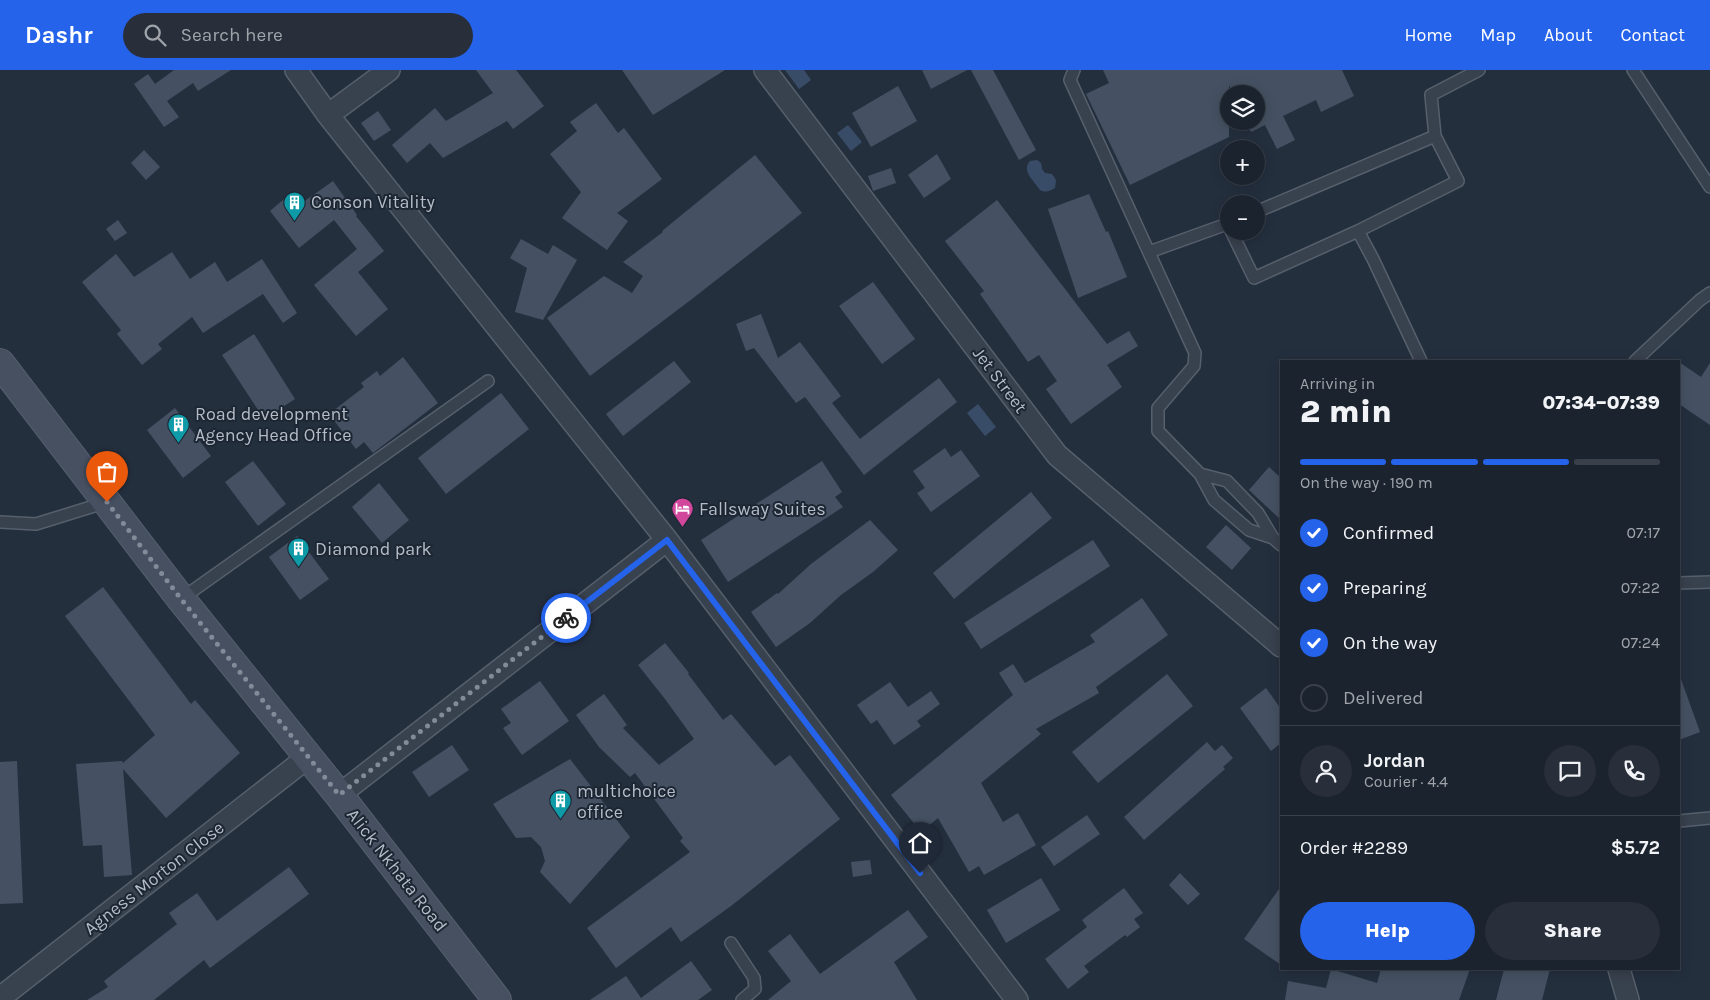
<!DOCTYPE html>
<html lang="en">
<head>
<meta charset="utf-8">
<style>
  :root { --surface:#1b232e; --page:#282f3a; --text:#f1f3f6; --muted:#a0a4aa; --line:#39404a; --accent:#2563eb }
  body { margin:0; font-family:Karla,sans-serif; background:var(--page); color:var(--text); height:100vh; display:flex; flex-direction:column; font-size:19px; white-space:nowrap }
  * { box-sizing:border-box; margin:0 }
  p { font-size:16px; color:var(--muted) }
  .icon { flex:none; width:28px; height:28px; fill:none; stroke:currentColor; stroke-width:2; stroke-linecap:round; stroke-linejoin:round }
  .map { position:relative; flex:1; overflow:hidden }
  .panel { position:absolute; left:1280px; top:290px; width:400px; height:610px; display:flex; flex-direction:column; background:var(--surface); border-radius:0px; box-shadow:0 2px 12px #0003,0 0 0 1px var(--line) }
  .panel>* { flex:none }
  .tools { position:absolute; left:1220px; top:15px; display:grid; gap:10px }
  .tools a { display:grid; place-items:center; width:45px; height:45px; border-radius:50%; background:var(--surface); box-shadow:0 2px 12px #0003,0 0 0 1px var(--line); font-size:25px }
  .pin { position:absolute; display:grid; place-items:center; width:42px; height:42px; color:#fff; margin:-51px -21px; border-radius:50% 50% 50% 0; rotate:-45deg; box-shadow:0 0 5px #0007 }
  .pin .icon { rotate:45deg }
  .courier { position:absolute; display:grid; place-items:center; width:50px; height:50px; margin:-25px; border:4px solid #2563eb; border-radius:50%; background:#fff; color:#222; box-shadow:0 1px 6px #0007 }
  .headline em { font-style:normal; font-weight:800 }
  .headline div { display:flex; flex-direction:column-reverse }
  .headline { display:flex; align-items:center; justify-content:space-between; height:85px; padding:0 20px }
  h1 { font-size:32px; font-weight:800; line-height:38px }
  .bar { display:grid; grid-template-columns:repeat(4,1fr); gap:8px 5px; align-content:center; height:60px; padding:0 20px }
  .bar i { height:6px; border-radius:4px; background:var(--line) }
  .bar .active { background:var(--accent) }
  .bar p { grid-column:span 4 }
  .line { display:flex; align-items:center; gap:12px; padding:0 20px; border-top:1px solid var(--line) }
  .line div { flex:1 }
  .round { display:grid; place-items:center; flex:none; width:52px; height:52px; border-radius:26px; background:var(--page) }
  ol { padding:0 20px; list-style:none }
  li { display:flex; align-items:center; gap:15px; height:55px }
  li p { margin-inline-start:auto }
  li .icon { padding:5px; border-radius:50%; background:var(--accent); color:#fff; stroke-width:4 }
  li:last-child { color:var(--muted) }
  li i { width:28px; height:28px; border:2px solid var(--line); border-radius:50% }
  .cta { display:flex; gap:10px; margin-top:auto; padding:10px 20px }
  .cta a { flex:1; height:58px; border-radius:30px; background:var(--accent); color:#fff; font-size:20px; font-weight:800; line-height:58px; text-align:center }
  .cta a+a { background:var(--page); color:var(--text) }
  header { display:flex; align-items:center; gap:30px; box-sizing:border-box; height:70px; padding:0 25px; background:var(--accent); color:#fff }
  header strong { font-size:24px }
  nav { display:flex; gap:28px; margin-inline-start:auto; font-size:18px }
  .search { width:350px; height:45px; background:var(--page); display:flex; align-items:center; gap:12px; box-sizing:border-box; padding:0 18px; border-radius:28px; color:var(--muted); font-size:19px }
  .map>svg:first-child { display:block }
</style>
</head>
<body>
<header>
<strong>Dashr</strong>
<div class="search"><svg class="icon" aria-label="search" viewBox="0 0 24 24"><circle cx="10" cy="10" r="6"/><path d="M15 15l6 6"/></svg>Search here</div>
<nav><a>Home</a><a>Map</a><a>About</a><a>Contact</a></nav>
</header>
<div class="map">
<svg width="1710" height="930" viewBox="0 0 1710 930">
  <rect width="100%" height="100%" fill="#242f3e"/>
  <path fill="#394c67" d="M785,0H804L811,10L799,19Z
    M848,55L862,72L851,81L837,63Z
    M1037,90L1041,93L1042,99L1045,103L1052,104L1056,110L1055,118C1050,121 1046,123 1040,120C1034,111 1021,101 1030,91Z
    M978,334L996,357L985,366L967,343Z"/>
  <path fill="#455162" d="M174,0H231L198,21L193,13L167,31L179,47L164,57L134,14L148,4L155,14Z
    M476,0H516L544,36L513,59L507,51L443,88L430,73L407,93L392,75L435,38L446,51L493,23Z
    M622,0H725L653,45Z
    M922,0H967L931,19Z
    M971,0H993L1036,80L1019,90Z
    M1103,0H1342L1354,26L1321,42L1316,30L1283,46L1295,70L1277,79L1265,55L1251,62L1246,51H1256V24H1233L1229,15V67L1130,115L1086,24L1109,13Z
    M898,16L917,51L871,77L852,43Z
    M596,33L618,63L624,58L662,109L617,143L628,151L607,180L562,148L581,122L550,84L577,61L570,52Z
    M378,41L391,60L374,71L361,53Z
    M144,80L160,97L146,110L131,93Z
    M937,84L951,109L924,128L908,105Z
    M755,85L802,143L692,229L590,306L547,248L604,206L632,223L643,206L623,192L663,162L662,161Z
    M891,98L896,113L873,121L868,106Z
    M333,111L357,145L356,146L384,181L358,202L388,239L356,266L314,215L357,179L334,150L299,178L270,141L290,124L299,135Z
    M1089,124L1106,162L1108,161L1127,207L1078,228L1048,139Z
    M997,130L1107,274L1129,261L1138,276L1107,295L1122,317L1071,354L1046,319L1057,311L1039,285L1028,292L980,224L984,221L945,171Z
    M118,150L127,163L115,171L106,159Z
    M521,169L548,184L553,175L577,190L543,250L515,242L527,198L510,188Z
    M172,182L190,209L215,192L227,212L262,189L297,243L283,253L263,224L203,263L192,247L158,274L162,279L142,295L117,264L121,260L82,212L116,184L134,207Z
    M873,212L915,269L882,294L839,236Z
    M761,244L778,288L800,272L841,326L832,333L860,369L939,308L957,332L864,405L805,327L796,333L754,278L746,281L736,254Z
    M254,264L295,329L264,349L222,285Z
    M403,287L438,333L373,383L364,372L356,379L329,344L364,317L361,313L377,301L380,306Z
    M674,291L691,312L623,366L606,344Z
    M1679,292L1701,307L1710,293V355L1679,334Z
    M501,323L529,359L446,424L418,388Z
    M175,338L211,386L183,408L147,360Z
    M945,378L951,387L961,380L980,406L931,442L917,423L925,418L913,401Z
    M253,391L286,434L258,456L225,412Z
    M822,391L842,422L835,427L843,437L728,512L701,470Z
    M1269,397L1281,408V450L1249,420Z
    M379,413L409,450L382,473L352,437Z
    M1031,422L1052,448L954,529L933,503Z
    M870,450L898,480L873,502L841,525L810,553L776,577L751,542L777,523L778,524L811,494Z
    M1226,455L1251,478L1232,500L1206,477Z
    M297,466L329,509L300,530L269,487Z
    M1093,470L1110,496L981,579L964,553Z
    M103,517L191,634L195,630L240,683L166,748L123,699L132,805L104,807L102,775L83,776L76,694L122,691L123,693L155,665L65,546Z
    M1142,528L1168,565L1096,617L1099,623L1036,659L1041,664L981,713L1003,752L1018,743L1036,775L984,805L979,796L969,802L938,748L921,762L891,725L1013,625L999,603L1013,594L1025,613L1095,572L1090,565Z
    M665,573L689,603L688,604L723,650L731,644L775,696L790,685L840,749L731,836L681,872L671,857L616,898L587,858L690,782L680,771L683,768L635,703L630,707L599,677L576,645L604,624L627,655L623,658L659,695L694,669L665,629L638,595Z
    M1167,604L1193,636L1098,713L1072,682Z
    M1679,609H1681L1700,662L1679,670Z
    M540,611L569,651L522,685L503,658L511,653L501,639Z
    M890,612L908,637L931,621L940,634L917,651L921,656L894,675L877,650L871,654L857,635Z
    M1266,618L1281,639V673L1271,681L1240,638Z
    M1207,672L1215,681L1222,675L1233,688L1223,697L1225,699L1144,770L1124,747Z
    M452,675L469,700L429,727L412,702Z
    M570,689L630,767L570,834L540,802L545,791L541,777L531,767L516,768L493,734Z
    M17,691L23,833L0,834V692Z
    M1087,745L1100,764L1054,796L1041,777Z
    M870,790L872,804L853,807L851,792Z
    M289,797L309,824L210,898L204,890L154,930H87L108,917L104,911L177,854L169,843L197,823L217,851Z
    M1180,803L1200,824L1188,835L1169,815Z
    M1041,808L1060,840L1006,873L987,840Z
    M1281,816V895L1244,869Z
    M1124,818L1143,843L1134,849L1140,857L1127,867L1125,865L1084,896L1089,902L1068,919L1045,889L1087,857L1082,850Z
    M908,840L928,867L894,892L917,930H768L791,911L768,881L790,864L820,904Z
    M691,891L712,920L698,930H590L626,906L641,928Z
    M1331,899L1377,913L1381,899H1470L1459,930H1285L1288,911L1326,918Z
    M1504,899H1550L1542,930H1496Z"/>
  <g fill="none" stroke-linecap="round" stroke-linejoin="round">
    <defs>
      <path id="service" d="M1074,0L1070,10L1195,283L1194,296L1158,338V361L1200,404L1214,430L1249,460L1273,468
        M1633,0L1710,117
        M1435,66L1431,25L1479,0
        M1231,161L1254,208L1358,161L1458,111L1435,66L1256,142
        M1358,161L1373,189L1421,291
        M1149,182L1227,154
        M1635,291L1700,230L1710,223
        M1200,404L1227,411L1258,443L1273,468L1281,475
        M0,452L36,454L107,432
        M1679,513L1710,512
        M181,529L488,311
        M1679,751L1710,748
        M731,873L754,908L755,919L742,930"/>
      <path id="minor" d="M296,0L328,45L389,0
        M765,0L1057,385L1281,576
        M328,45L667,470L1017,930
        M339,725L667,470
        M1619,899L1628,930
        M0,928L308,687"/>
      <path id="secondary" d="M0,293L181,529L339,725L497,930"/>
    </defs>
    <use href="#service" stroke="#565f6c" stroke-width="14"/>
    <use href="#minor" stroke="#565f6c" stroke-width="24"/>
    <use href="#secondary" stroke="#565f6c" stroke-width="30"/>
    <use href="#service" stroke="#38414e" stroke-width="11"/>
    <use href="#minor" stroke="#38414e" stroke-width="21"/>
    <use href="#secondary" stroke="#465061" stroke-width="28"/>
  </g>
  <g fill="none" stroke-linecap="round" stroke-linejoin="round">
    <path stroke="#828b98" stroke-width="5" stroke-dasharray="0 9" d="M107,432L181,529L339,725L566,548"/>
    <path stroke="#2563eb" stroke-width="6" d="M566,548L667,470L920,803"/>
  </g>
  <defs>
    <symbol id="building-pin" viewBox="-11 -11 22 30"><path d="M0 17L-7.5 6A9.5 9.5 0 1 1 7.5 6Z" fill="#0f9aa8" stroke="#1d2633"/><path d="M-4-6H4V6H1V3H-1V6H-4ZM-2.5-4.3h1.7v1.8h-1.7ZM.8-4.3h1.7v1.8H.8ZM-2.5-1h1.7V.8h-1.7ZM.8-1h1.7V.8H.8Z" fill="#fff"/></symbol>
    <symbol id="hotel-pin" viewBox="-11 -11 22 30"><path d="M0 17L-7.5 6A9.5 9.5 0 1 1 7.5 6Z" fill="#d1479c" stroke="#1d2633"/><path d="M-6-4.5h1.5V1H6V5H4.5V3h-9V5H-6ZM-4 0a1.8 1.8 0 1 1 3.6 0ZM.5 0V-2.5h3Q6-2.5 6 0Z" fill="#fff"/></symbol>
  </defs>
  <g fill-rule="evenodd">
    <use href="#building-pin" x="282" y="120" width="25" height="34"/>
    <use href="#building-pin" x="166" y="342" width="25" height="34"/>
    <use href="#hotel-pin" x="670" y="426" width="25" height="34"/>
    <use href="#building-pin" x="286" y="466" width="25" height="34"/>
    <use href="#building-pin" x="548" y="718" width="25" height="34"/>
  </g>
  <g text-anchor="middle" stroke-width="4" stroke-linejoin="round" paint-order="stroke">
    <g font-size="18" fill="#b4bcc9" stroke="#1d2633" text-anchor="start">
      <text x="311" y="138">Conson Vitality</text>
      <text x="195" y="350">Road development<tspan x="195" dy="21">Agency Head Office</tspan></text>
      <text x="699" y="445">Fallsway Suites</text>
      <text x="315" y="485">Diamond park</text>
      <text x="577" y="727">multichoice<tspan x="577" dy="21">office</tspan></text>
    </g>
    <g font-size="18" fill="#b4bcc9" stroke="#1d2633">
      <text transform="translate(1000 310) rotate(53)" y="6">Jet Street</text>
      <text transform="translate(397 800) rotate(52)" y="6">Alick Nkhata Road</text>
      <text transform="translate(154 808) rotate(-38)" y="6">Agness Morton Close</text>
    </g>
  </g>
</svg>
<div class="tools">
<a><svg class="icon" aria-label="layers" viewBox="0 0 24 24"><path d="M12 4l9 5-9 5-9-5zM3 14l9 5 9-5"/></svg></a>
<a>+</a>
<a>−</a>
</div>
<div class="pin" style="left:107px;top:432px;background:#ea580c"><svg class="icon" aria-label="bag" viewBox="0 0 24 24"><path d="M5 8h14l-1 12H6zM9 8a3 3 0 0 1 6 0"/></svg></div>
<div class="pin" style="left:920px;top:803px;background:#1f2937"><svg class="icon" aria-label="home" viewBox="0 0 24 24"><path d="M3 11l9-7 9 7M6 9v11h12V9"/></svg></div>
<div class="courier" style="left:566px;top:548px"><svg class="icon" aria-label="bike" viewBox="0 0 24 24"><circle cx="6" cy="16" r="4"/><circle cx="18" cy="16" r="4"/><path d="M6 16l4-8h5l3 8M10 8l3 8H6M13 5h3"/></svg></div>
<section class="panel">
<div class="headline"><div><h1>2 min</h1><p>Arriving in</p></div><em>07:34–07:39</em></div>
<div class="bar"><i class="active"></i><i class="active"></i><i class="active"></i><i></i><p>On the way · 190 m</p></div>
<ol>
<li><svg class="icon" aria-label="check" viewBox="0 0 24 24"><path d="M5 12l5 5 9-10"/></svg>Confirmed<p>07:17</p></li>
<li><svg class="icon" aria-label="check" viewBox="0 0 24 24"><path d="M5 12l5 5 9-10"/></svg>Preparing<p>07:22</p></li>
<li><svg class="icon" aria-label="check" viewBox="0 0 24 24"><path d="M5 12l5 5 9-10"/></svg>On the way<p>07:24</p></li>
<li><i></i>Delivered</li>
</ol>
<div class="line" style="height:90px"><a class="round"><svg class="icon" aria-label="person" viewBox="0 0 24 24"><circle cx="12" cy="8" r="4"/><path d="M4 21q1-7 8-7t8 7"/></svg></a><div><b>Jordan</b><p>Courier · 4.4</p></div><a class="round"><svg class="icon" aria-label="chat" viewBox="0 0 24 24"><path d="M4 5h16v11H9l-5 4z"/></svg></a><a class="round"><svg class="icon" aria-label="phone" viewBox="0 0 24 24"><path d="M5 4h4l2 5-3 2q2 4 5 5l2-3 5 2v4C11 20 4 13 5 4z"/></svg></a></div>
<div class="line" style="height:65px"><div>Order #2289</div><b>$5.72</b></div>
<div class="cta"><a>Help</a><a>Share</a></div>
</section>
</div>
</body>
</html>
